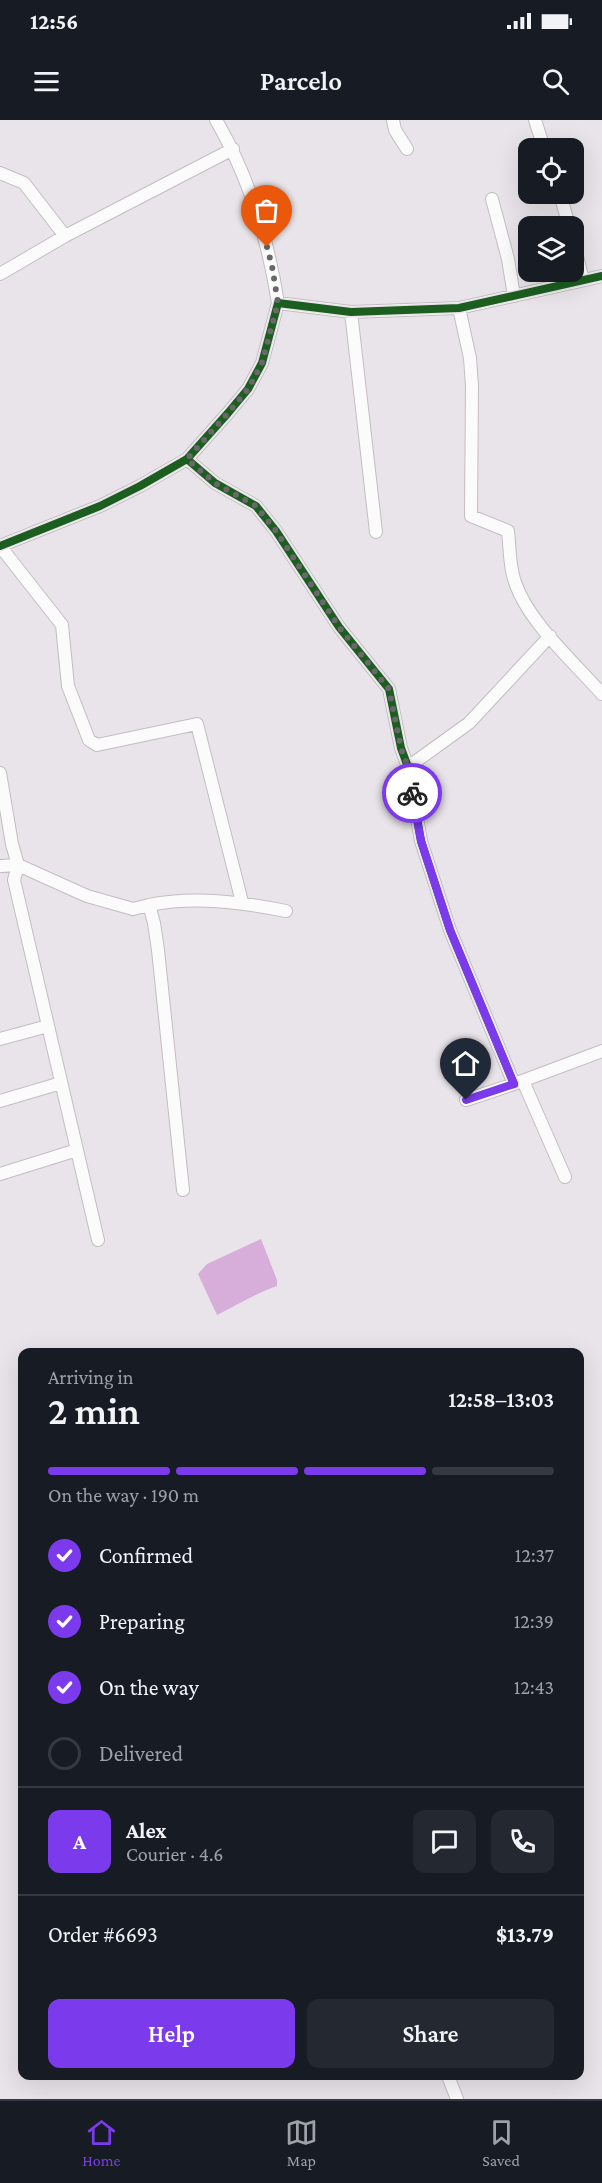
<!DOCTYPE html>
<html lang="en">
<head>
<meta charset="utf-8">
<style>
  :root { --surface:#171b24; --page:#242831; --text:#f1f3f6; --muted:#9ea1a6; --line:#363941; --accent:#7c3aed }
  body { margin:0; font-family:"Crimson Pro",serif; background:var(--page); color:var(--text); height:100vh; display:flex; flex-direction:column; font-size:22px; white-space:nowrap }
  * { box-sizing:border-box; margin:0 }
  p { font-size:20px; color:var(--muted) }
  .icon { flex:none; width:33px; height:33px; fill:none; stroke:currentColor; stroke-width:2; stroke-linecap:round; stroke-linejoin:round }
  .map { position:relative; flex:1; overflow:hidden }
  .sheet { position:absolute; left:18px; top:1228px; width:566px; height:732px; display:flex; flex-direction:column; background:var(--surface); border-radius:12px; box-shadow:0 6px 24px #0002 }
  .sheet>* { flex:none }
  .tools { position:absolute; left:518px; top:18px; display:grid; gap:12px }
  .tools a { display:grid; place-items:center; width:66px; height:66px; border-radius:12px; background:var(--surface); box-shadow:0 6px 24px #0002; font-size:30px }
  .pin { position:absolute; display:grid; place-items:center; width:51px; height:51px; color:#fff; margin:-62px -26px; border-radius:50% 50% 50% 0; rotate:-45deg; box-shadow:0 0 6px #0007 }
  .pin .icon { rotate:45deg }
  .courier { position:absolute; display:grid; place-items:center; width:60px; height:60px; margin:-30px; border:4px solid #7c3aed; border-radius:50%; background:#fff; color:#222; box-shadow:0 2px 8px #0007 }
  .overview em { font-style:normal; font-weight:600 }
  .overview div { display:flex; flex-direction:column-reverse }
  .overview { display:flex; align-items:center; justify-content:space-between; height:102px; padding:0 30px }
  h1 { font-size:39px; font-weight:600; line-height:45px }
  .bar { display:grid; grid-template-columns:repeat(4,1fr); gap:9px 6px; align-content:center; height:72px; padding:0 30px }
  .bar i { height:8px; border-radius:4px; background:var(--line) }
  .bar .active { background:var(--accent) }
  .bar p { grid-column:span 4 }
  .line { display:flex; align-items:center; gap:15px; padding:0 30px; border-top:2px solid var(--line) }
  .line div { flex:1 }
  .round { display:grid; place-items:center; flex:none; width:63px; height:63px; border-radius:12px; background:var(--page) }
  ol { padding:0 30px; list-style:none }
  li { display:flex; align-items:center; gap:18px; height:66px }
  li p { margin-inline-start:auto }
  li .icon { padding:6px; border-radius:50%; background:var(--accent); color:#fff; stroke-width:4 }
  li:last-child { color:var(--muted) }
  li i { width:33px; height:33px; border:3px solid var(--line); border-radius:50% }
  .action { display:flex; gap:12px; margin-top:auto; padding:12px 30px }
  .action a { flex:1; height:69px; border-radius:12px; background:var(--accent); color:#fff; font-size:24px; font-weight:600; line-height:69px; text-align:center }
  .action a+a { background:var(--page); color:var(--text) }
  .status { display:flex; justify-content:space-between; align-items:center; height:42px; padding:0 30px; background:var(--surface); direction:ltr }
  .status svg { height:16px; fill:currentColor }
  header { display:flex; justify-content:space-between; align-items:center; height:78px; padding:0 30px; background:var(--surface); font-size:27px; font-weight:600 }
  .tab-bar { display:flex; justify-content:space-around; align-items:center; height:84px; border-top:2px solid var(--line); background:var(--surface); font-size:16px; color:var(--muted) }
  .tab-bar a { display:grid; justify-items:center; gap:3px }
  .tab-bar .active { color:var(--accent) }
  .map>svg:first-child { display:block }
</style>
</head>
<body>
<div class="status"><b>12:56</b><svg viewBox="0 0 49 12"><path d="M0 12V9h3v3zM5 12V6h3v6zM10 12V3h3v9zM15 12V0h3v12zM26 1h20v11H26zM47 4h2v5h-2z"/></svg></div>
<header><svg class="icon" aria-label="menu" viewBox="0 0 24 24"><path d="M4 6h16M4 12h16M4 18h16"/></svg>Parcelo<svg class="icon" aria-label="search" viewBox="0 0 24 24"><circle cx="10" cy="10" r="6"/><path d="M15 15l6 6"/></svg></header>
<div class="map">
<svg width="602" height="1979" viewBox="0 0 602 1979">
  <rect width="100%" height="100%" fill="#e9e4e9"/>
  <path fill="#d7add9" d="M261,1119L277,1160V1166C256,1173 237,1185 217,1195L198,1154L207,1144Z"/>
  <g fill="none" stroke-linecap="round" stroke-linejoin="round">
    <defs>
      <path id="minor" d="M216,0C249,57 268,119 278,183
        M393,0L395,10L407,29
        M535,0L544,28
        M0,53L24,63L65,116
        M560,74L569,106
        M492,79L508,139L514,176
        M573,121L583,160
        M0,154L65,116L233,29
        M459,188L470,238L472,266L471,396L508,411C510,428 509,446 515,462C528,502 574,542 602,574
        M351,192L376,412
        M187,339L215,363L256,386L276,411L339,507L389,569L401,628L408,647L421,721L450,810L514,964
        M0,426L100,386L140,366L187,339L228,293L248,269L262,243L278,183L351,192L459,188L602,156
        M0,426L62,505L68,566L89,620L97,625L197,604L242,782
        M408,647L469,603L550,516
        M0,653L12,724L18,745L87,776L133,789L149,785L154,803L158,830L183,1070
        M0,746L18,745L14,760L98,1120
        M149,785C194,776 241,782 286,791
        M0,919L48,906
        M523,961L565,1057
        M466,980L514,964L602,931
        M0,981L61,963
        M0,1054L77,1030
        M448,1956L457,1979"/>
    </defs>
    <use href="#minor" stroke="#c1bec1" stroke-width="14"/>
    <use href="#minor" stroke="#fcfbfc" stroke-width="12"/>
    <defs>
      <path id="cycleway" d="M187,339L215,363L256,386L276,411L339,507L389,569L401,628L408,647L421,721L450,810L514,964
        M0,426L100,386L140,366L187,339L228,293L248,269L262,243L278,183L351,192L459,188L602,156"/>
    </defs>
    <use href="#cycleway" stroke="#eae3ea" stroke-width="11"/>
    <use href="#cycleway" stroke="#1b5e20" stroke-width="8"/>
  </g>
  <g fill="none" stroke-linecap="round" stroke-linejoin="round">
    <path stroke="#6a676a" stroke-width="6" stroke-dasharray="0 10.8" d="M267,127L272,146L278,183L262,243L248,269L228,293L187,339L215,363L256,386L276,411L339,507L389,569L401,628L408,647L412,673"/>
    <path stroke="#7c3aed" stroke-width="8" d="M412,673L421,721L450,810L514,964L466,980"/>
  </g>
</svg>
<div class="tools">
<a><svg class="icon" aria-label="locate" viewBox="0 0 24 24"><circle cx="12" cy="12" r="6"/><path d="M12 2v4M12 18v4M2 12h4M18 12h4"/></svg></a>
<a><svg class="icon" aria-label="layers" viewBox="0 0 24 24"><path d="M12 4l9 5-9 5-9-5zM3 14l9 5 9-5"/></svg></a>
</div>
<div class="pin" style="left:267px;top:127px;background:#ea580c"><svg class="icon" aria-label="bag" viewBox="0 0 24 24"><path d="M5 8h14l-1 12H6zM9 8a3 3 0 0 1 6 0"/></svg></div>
<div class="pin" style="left:466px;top:980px;background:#1f2937"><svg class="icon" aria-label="home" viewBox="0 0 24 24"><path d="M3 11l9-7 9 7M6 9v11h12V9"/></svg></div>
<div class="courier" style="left:412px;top:673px"><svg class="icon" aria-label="bike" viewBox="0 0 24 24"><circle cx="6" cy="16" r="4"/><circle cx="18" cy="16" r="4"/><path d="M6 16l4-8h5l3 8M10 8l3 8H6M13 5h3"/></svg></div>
<section class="sheet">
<div class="overview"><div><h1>2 min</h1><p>Arriving in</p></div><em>12:58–13:03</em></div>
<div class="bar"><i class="active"></i><i class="active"></i><i class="active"></i><i></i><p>On the way · 190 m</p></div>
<ol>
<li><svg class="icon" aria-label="check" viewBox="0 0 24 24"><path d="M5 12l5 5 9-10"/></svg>Confirmed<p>12:37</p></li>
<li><svg class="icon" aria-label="check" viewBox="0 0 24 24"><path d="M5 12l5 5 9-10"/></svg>Preparing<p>12:39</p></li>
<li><svg class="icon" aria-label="check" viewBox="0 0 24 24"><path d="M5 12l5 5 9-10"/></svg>On the way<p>12:43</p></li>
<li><i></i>Delivered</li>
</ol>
<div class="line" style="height:108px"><b class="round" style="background:var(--accent);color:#fff">A</b><div><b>Alex</b><p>Courier · 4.6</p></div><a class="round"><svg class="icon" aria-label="chat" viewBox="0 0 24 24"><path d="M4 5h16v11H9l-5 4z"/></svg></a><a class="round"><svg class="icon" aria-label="phone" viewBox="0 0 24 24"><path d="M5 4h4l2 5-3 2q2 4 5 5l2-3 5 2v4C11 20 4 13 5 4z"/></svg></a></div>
<div class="line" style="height:78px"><div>Order #6693</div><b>$13.79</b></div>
<div class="action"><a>Help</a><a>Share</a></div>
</section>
</div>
<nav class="tab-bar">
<a class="active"><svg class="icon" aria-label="home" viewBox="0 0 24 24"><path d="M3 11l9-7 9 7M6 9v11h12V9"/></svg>Home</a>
<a><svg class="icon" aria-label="map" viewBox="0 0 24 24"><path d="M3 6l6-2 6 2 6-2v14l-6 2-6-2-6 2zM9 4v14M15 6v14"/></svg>Map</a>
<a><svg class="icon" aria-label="saved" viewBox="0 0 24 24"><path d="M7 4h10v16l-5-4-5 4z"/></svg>Saved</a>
</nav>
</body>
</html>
